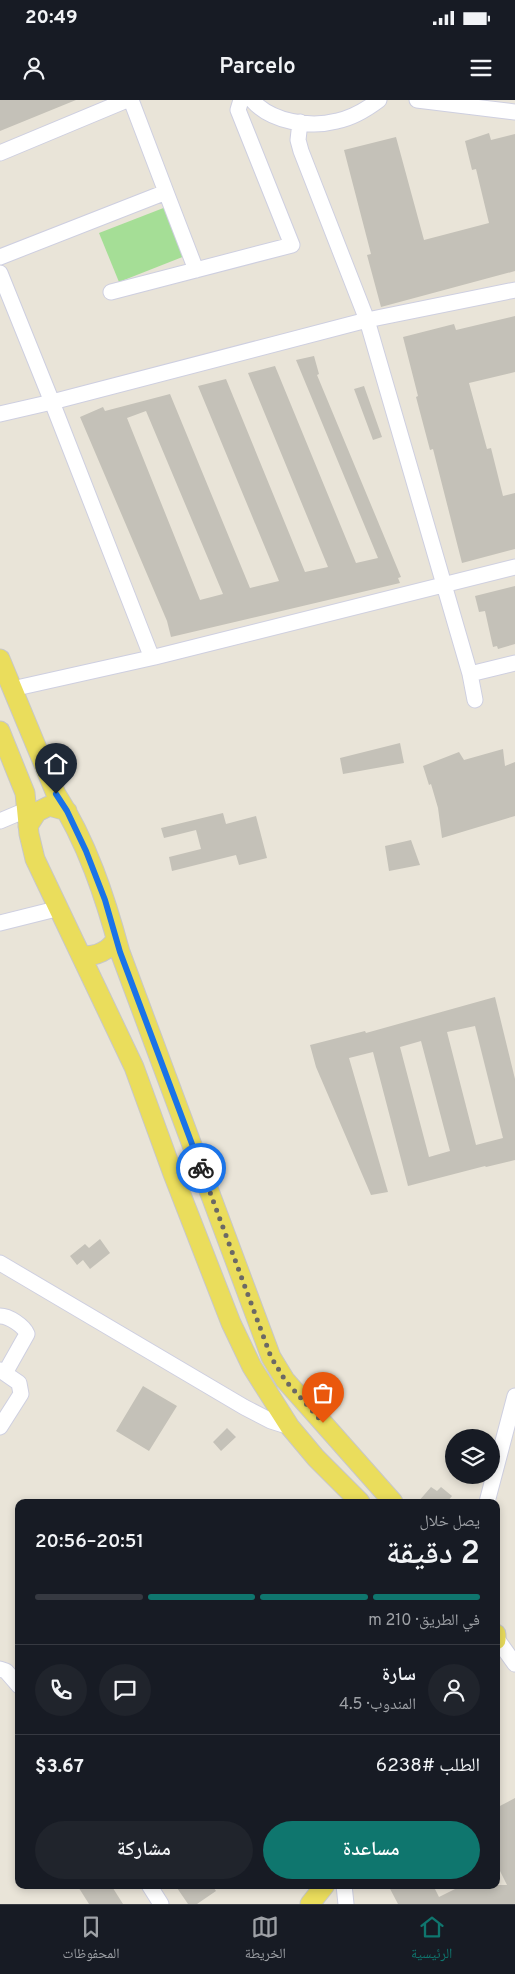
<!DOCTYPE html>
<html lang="ar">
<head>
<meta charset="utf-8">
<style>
  :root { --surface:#171b24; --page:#20242c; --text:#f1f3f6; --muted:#9ea1a6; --line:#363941; --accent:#0f766e }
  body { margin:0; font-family:Overpass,"Noto Naskh Arabic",sans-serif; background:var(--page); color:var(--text); direction:rtl; height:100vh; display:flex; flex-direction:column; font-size:19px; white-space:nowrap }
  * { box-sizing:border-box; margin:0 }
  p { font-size:16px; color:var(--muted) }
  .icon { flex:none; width:28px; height:28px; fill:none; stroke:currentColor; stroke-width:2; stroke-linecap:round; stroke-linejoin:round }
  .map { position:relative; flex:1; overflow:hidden; direction:ltr }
  .sheet { position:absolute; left:15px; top:1399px; width:485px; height:390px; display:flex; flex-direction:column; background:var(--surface); border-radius:10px; box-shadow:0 2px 8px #0003; direction:rtl }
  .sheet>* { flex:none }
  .controls { position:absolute; left:445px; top:1329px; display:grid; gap:10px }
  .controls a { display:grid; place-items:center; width:55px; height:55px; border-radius:50%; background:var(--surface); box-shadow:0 2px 8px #0003; font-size:25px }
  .pin { position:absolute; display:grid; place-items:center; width:42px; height:42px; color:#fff; margin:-51px -21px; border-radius:50% 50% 50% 0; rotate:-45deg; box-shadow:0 0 5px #0007 }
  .pin .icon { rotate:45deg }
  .courier { position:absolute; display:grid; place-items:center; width:50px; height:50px; margin:-25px; border:4px solid #1a73e8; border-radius:50%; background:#fff; color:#222; box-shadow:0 1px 6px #0007 }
  .headline em { font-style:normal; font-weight:600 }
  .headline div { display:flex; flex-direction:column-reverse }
  .headline { display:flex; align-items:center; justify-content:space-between; height:85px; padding:0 20px }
  h1 { font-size:32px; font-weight:600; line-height:38px }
  .bar { display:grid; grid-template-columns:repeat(4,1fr); gap:8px 5px; align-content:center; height:60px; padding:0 20px }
  .bar i { height:6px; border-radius:4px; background:var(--line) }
  .bar .on { background:var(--accent) }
  .bar p { grid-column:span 4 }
  .line { display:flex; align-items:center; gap:12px; padding:0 20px; border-top:1px solid var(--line) }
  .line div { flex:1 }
  .round { display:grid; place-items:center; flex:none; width:52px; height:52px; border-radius:26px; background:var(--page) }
  .cta { display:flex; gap:10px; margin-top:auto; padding:10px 20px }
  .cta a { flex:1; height:58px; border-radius:30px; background:var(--accent); color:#fff; font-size:20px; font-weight:600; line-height:58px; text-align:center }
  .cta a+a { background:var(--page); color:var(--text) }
  .status { display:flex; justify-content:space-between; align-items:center; height:35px; padding:0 25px; background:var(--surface); direction:ltr }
  .status svg { height:14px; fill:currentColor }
  header { display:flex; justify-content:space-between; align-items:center; height:65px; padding:0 20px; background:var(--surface); font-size:22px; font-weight:600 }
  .tab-bar { display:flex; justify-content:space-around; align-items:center; height:70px; border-top:1px solid var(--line); background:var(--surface); font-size:14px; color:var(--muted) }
  .tab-bar a { display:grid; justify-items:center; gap:2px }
  .tab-bar .on { color:var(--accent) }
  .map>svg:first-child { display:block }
</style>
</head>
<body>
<div class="status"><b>20:49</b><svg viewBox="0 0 49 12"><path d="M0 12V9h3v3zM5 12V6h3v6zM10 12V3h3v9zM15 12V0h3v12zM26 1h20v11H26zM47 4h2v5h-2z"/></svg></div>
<header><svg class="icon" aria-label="menu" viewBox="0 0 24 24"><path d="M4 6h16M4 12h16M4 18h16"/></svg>Parcelo<svg class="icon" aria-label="person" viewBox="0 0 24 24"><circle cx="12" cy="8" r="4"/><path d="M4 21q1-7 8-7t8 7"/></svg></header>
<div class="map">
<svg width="515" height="1804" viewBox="0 0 515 1804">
  <rect width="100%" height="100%" fill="#e9e4d8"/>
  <path fill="#a5de96" d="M166,107L185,156L119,182L99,133Z"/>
  <path fill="#c4c1b8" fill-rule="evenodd" d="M0,0H76L0,31Z
    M489,33L491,40L515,34V171L381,207L367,155L371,154L344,50L396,37L424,140L489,123L476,69L472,70L465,41Z
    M515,216V272L469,283L487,349L491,348L503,396L515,393V449L462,463L433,349L430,350L416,297L418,296L403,237L454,224L456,230Z
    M314,256L319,274L317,275L401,477L398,478L400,483L171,537L167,521L80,317L103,307L105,311L170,294L250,488L279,481L198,286L226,279L305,472L328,467L248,273L275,266L356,463L378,458L296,260ZM146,311L223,494L200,500L127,318Z
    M364,286L382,337L373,340L354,289Z
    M515,486V544L498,549L497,546L493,547L485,511L479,512L475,496Z
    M400,643L404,663L343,674L340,658Z
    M503,649L505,666L515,662V716L442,738L438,708L431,684L429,685L423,666L459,652L464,660Z
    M223,713L226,724L256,716L267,758L239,765L236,755L172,771L169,757L201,749L196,730L164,738L161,728Z
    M411,740L420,765L389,771L385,746Z
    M495,897L515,979V1060L486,1067L485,1066L408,1086L373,952L349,958L388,1092L371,1095L316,967L310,945L365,931L366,933ZM475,926L503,1038L476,1045L447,932ZM421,941L450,1051L429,1057L400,947Z
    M100,1139L110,1153L90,1169L83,1160L77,1165L70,1156L85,1144L89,1148Z
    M143,1286L177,1306L149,1351L116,1331Z
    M227,1328L236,1337L221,1351L213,1342Z
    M431,1387L437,1391L441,1387L452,1396L448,1401L450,1402H418Z
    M515,1698V1804H398L388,1785H433L439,1797L463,1785H507L496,1763V1708Z
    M77,1785H111L123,1804H89Z
    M175,1785H212L216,1791L197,1804H188Z"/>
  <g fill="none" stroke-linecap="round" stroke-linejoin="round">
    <defs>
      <path id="minor" d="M252,0C271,22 310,28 337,21C352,18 367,9 379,0
        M417,0L515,12
        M300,22L298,40L301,51L367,220L470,574L475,600
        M0,53L127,0
        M166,92L196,170
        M0,157L166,92L131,0
        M0,173L52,302L150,553L155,557
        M111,192L292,145L238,10L241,0
        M0,314L52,302L367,220L515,190
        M470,574L515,563
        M12,589L155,557L515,467
        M0,721L26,710
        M0,823L60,808
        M0,1163L244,1307L271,1321L290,1327
        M0,1216C9,1216 24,1226 27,1234L5,1273
        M0,1270L19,1283L21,1294L0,1327
        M487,1402L515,1296
        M497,1539L515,1564
        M0,1569L6,1571L19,1586
        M149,1785L161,1804
        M344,1785L346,1804"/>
      <path id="major" d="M0,559L56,694C87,742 105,797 120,852L271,1257L285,1280L393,1402
        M0,631L25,693L29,734L35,759L134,967L173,1074L231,1223L252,1267L290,1327L316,1358L360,1402
        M28,726L37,712L49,706L67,711
        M83,856C96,856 109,851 116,839
        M496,1534V1540
        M310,1804L325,1785"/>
    </defs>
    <use href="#minor" stroke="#cecfe0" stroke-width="17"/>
    <use href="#major" stroke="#c7c7c7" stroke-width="21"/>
    <use href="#minor" stroke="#fff" stroke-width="15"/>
    <use href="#major" stroke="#eadd5c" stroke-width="19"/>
  </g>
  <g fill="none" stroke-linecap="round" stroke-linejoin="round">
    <path stroke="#6b6965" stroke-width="5" stroke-dasharray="0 9" d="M201,1068L271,1257L285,1280L323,1323"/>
    <path stroke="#1a73e8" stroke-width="6" d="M56,694L67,711L86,751L105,800L120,852L201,1068"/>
  </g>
</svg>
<div class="controls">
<a><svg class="icon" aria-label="layers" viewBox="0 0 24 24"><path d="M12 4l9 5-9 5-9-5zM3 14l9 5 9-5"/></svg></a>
</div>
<div class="pin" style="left:323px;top:1323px;background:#ea580c"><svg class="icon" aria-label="bag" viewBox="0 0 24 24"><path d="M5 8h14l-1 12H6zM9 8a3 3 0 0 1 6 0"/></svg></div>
<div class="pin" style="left:56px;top:694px;background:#1f2937"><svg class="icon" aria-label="home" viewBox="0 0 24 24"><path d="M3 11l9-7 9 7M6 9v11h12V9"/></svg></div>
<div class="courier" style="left:201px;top:1068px"><svg class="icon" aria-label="bike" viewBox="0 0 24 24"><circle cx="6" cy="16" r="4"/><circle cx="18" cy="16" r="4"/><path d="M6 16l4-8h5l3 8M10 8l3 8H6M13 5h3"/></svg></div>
<section class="sheet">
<div class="headline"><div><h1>2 دقيقة</h1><p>يصل خلال</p></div><em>20:51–20:56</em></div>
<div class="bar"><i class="on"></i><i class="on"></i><i class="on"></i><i></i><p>في الطريق · 210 m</p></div>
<div class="line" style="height:90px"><a class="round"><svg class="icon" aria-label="person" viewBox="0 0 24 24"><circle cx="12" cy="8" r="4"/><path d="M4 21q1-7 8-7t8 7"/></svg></a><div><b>سارة</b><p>المندوب · 4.5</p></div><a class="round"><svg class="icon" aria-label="chat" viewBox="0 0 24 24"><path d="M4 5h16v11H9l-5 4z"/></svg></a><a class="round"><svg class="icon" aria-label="phone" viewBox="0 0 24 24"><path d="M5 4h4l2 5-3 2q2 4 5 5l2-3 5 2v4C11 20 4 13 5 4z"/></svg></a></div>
<div class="line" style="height:65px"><div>الطلب #6238</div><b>$3.67</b></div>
<div class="cta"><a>مساعدة</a><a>مشاركة</a></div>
</section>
</div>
<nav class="tab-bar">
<a class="on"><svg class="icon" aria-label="home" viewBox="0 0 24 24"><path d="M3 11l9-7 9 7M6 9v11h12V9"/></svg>الرئيسية</a>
<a><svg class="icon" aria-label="map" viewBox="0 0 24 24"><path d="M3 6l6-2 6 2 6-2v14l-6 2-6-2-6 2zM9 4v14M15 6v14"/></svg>الخريطة</a>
<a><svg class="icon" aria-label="saved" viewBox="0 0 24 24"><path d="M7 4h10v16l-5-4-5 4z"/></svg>المحفوظات</a>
</nav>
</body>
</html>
